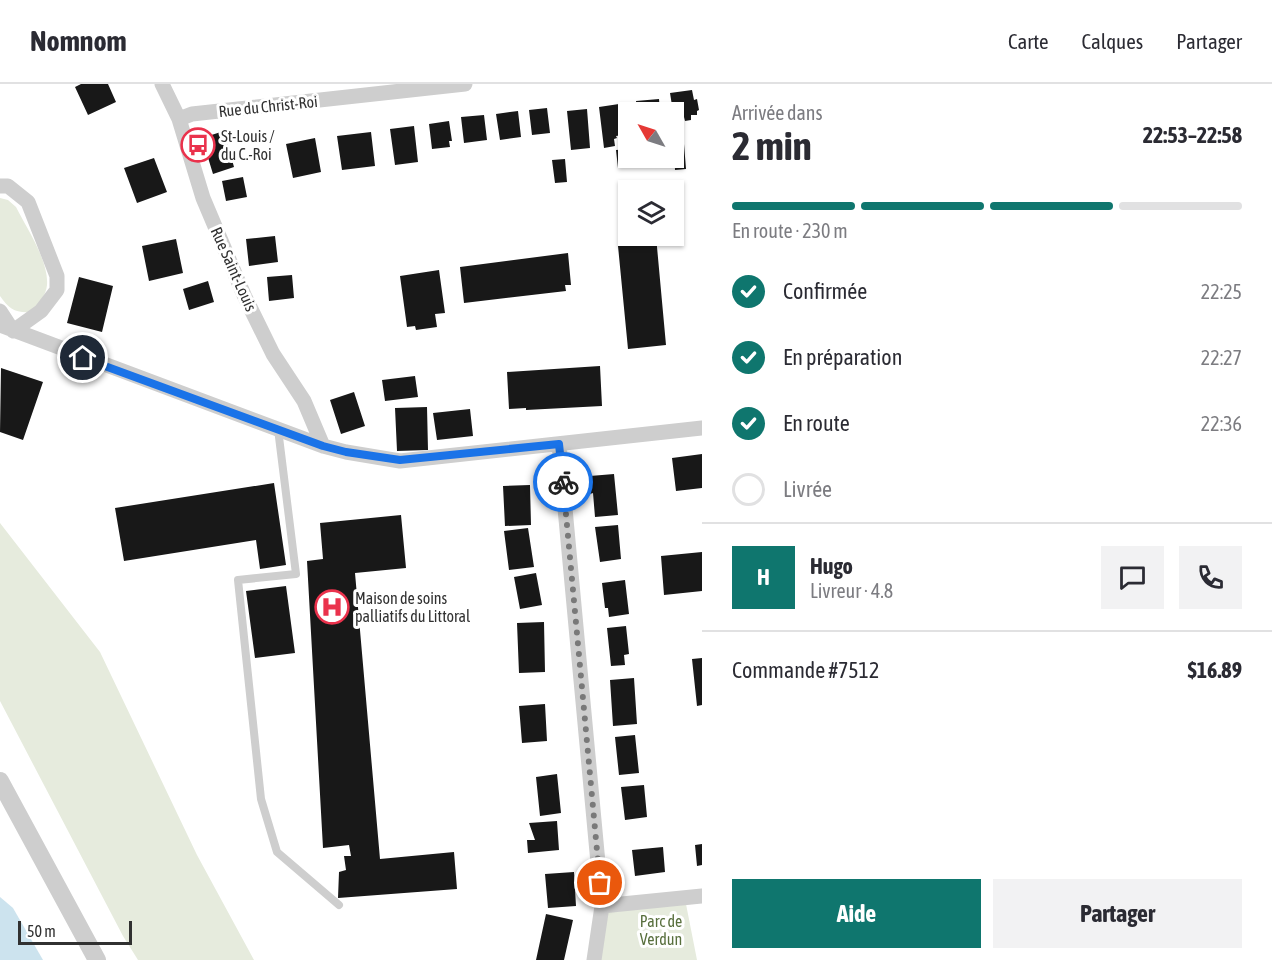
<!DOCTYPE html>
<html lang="fr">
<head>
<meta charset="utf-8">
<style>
  :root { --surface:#fff; --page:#f2f2f3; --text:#2b2b33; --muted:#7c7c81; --line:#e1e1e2; --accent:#0f766e }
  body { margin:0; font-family:"Asap Condensed",sans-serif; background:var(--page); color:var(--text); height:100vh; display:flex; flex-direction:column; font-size:22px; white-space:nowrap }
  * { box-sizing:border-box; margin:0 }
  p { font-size:20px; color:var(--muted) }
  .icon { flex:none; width:33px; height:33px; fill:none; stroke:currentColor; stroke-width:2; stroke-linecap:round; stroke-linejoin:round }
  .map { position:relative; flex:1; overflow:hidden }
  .details { display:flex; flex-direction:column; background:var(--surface); width:570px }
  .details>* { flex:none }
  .needle { width:39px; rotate:309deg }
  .buttons { position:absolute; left:618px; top:18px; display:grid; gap:12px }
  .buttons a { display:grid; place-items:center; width:66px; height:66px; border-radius:0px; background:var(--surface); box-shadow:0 2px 4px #0004; font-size:30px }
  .scale { position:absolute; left:18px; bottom:15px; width:114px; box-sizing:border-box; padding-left:6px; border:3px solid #313131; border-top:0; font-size:16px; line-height:21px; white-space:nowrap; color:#313131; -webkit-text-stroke:4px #fff; paint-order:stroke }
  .pin { position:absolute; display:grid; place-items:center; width:51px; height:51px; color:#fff; margin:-26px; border:3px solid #fff; border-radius:50%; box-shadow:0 2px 6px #0007 }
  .courier { position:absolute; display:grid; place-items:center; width:60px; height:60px; margin:-30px; border:4px solid #1a73e8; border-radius:50%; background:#fff; color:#222; box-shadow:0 2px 8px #0007 }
  .head em { font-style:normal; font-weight:700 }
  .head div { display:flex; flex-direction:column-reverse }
  .head { display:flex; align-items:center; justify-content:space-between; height:102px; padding:0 30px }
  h1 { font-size:39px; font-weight:700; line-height:45px }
  .bar { display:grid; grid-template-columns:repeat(4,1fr); gap:9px 6px; align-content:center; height:72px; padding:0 30px }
  .bar i { height:8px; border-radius:4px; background:var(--line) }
  .bar .on { background:var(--accent) }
  .bar p { grid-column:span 4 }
  .line { display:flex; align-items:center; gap:15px; padding:0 30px; border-top:2px solid var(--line) }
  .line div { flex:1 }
  .round { display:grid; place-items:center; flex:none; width:63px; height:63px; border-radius:0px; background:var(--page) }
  ol { padding:0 30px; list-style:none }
  li { display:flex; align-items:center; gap:18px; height:66px }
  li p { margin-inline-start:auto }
  li .icon { padding:6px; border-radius:50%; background:var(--accent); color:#fff; stroke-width:4 }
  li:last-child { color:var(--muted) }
  li i { width:33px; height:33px; border:3px solid var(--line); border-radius:50% }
  .button { display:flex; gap:12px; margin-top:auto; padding:12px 30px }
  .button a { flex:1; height:69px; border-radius:0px; background:var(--accent); color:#fff; font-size:24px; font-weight:700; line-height:69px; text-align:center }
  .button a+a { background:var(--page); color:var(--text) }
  header { display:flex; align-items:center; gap:36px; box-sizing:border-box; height:84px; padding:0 30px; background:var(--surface); border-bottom:2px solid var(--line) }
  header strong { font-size:28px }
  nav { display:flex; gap:33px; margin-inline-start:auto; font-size:21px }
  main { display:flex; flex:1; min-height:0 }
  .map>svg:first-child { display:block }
</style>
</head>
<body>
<header>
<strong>Nomnom</strong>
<nav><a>Carte</a><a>Calques</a><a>Partager</a></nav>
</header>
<main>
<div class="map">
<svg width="702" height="876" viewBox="0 0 702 876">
  <rect width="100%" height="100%" fill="#fff"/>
  <path fill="#e6ebdd" d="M0,114L8,116L16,123C26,143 49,177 47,201C46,212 38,220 31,228C15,229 9,225 0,212Z
    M0,439L100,568L197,771L254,876H138L123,852L0,617Z
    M685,815L697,876H594L602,822Z"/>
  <path fill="#cce3ee" d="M0,813L13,824L43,876H0Z"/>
  <path fill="#181818" d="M81,0H108L116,18L88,31L75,3Z
    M692,6L694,16L697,15L699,26L697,27V31H691V36L685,37L684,33L674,34L670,9Z
    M659,15L660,28H637L636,17Z
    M619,20L623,51L616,52L617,54L614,55L615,62L604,64L599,23Z
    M547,24L550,49L532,51L529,26Z
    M587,25L590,64L571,66L567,27Z
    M518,27L521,53L500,56L496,30Z
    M484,31L487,56L464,59L461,33Z
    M449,37L452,57H449L450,63L432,65L429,40Z
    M414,42L418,78L395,81L390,45Z
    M224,47L234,83L213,90L202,54Z
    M371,48L375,82L342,86L337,52Z
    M315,54L321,88L293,94L286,60Z
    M684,60L686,85L675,86L674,61Z
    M628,65V74H636L637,82L618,84L616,66Z
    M154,74L167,108L137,119L124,84Z
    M656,74H672V82L656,84Z
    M565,75L567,98L555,99L552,76Z
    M243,93L247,113L226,117L222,97Z
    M275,152L278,178L249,182L246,155Z
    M656,152L666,261L628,265L618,162H623L622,155Z
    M176,155L183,189L149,197L142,162Z
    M568,169L571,201H565L566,207L464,219L460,183Z
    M439,186L445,229L435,230L437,243L416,246L415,242L407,243L400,192Z
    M292,191L294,214L269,217L267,193Z
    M79,193L113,202L102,248L67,239Z
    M208,197L214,218L189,226L183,205Z
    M600,282L602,322L526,326V324L509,325L507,288Z
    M1,284L43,298L23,356L0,348Z
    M415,292L418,313L385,317L382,296Z
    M354,308L365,342L341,350L330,316Z
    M427,323L428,366L397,367L395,324Z
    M470,325L473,352L437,356L433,329Z
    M702,370V404L676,407L672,374Z
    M614,390L618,431L595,433L593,409L590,410V392Z
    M274,399L286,481L260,485L256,456L124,477L115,424Z
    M530,401L531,441L505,442L503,402Z
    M401,431L406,484L355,489L380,775L454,768L457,805L338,814L339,788L346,786L344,772H351L349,761L323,764L307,477L323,475L320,439Z
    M618,441L621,475L600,478L595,443Z
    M528,444L534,483L509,486L504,447Z
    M702,468V507L664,511L661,472Z
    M536,489L542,521L520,525L514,493Z
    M625,496L629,530L609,533L608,524H605L602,499Z
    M286,502L295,569L255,574L246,507Z
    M544,538L545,588L519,589L517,539Z
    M626,542L629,570L624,571L625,581L611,582L607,544Z
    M702,574V621L697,622L692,575Z
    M634,594L637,640L613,642L610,596Z
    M545,620L547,657L522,659L519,622Z
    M635,651L639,689L619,691L615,653Z
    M557,690L561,729L540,732L536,693Z
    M644,701L647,733L625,736L621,703Z
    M557,737L559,766L528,769L527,756H535L529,739Z
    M702,760V781L697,782L695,761Z
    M663,763L665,788L635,792L632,766Z
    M574,788L576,822L548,824L545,790Z
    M546,830L573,836L564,876H536Z"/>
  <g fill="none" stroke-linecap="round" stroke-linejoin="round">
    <path stroke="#cecece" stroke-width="8" d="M278,345L296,490L238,496L261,715L277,768L339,821"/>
    <path stroke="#cecece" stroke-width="15" d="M162,0L179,35L203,114L244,211L273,270L304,317L323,362
      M179,35L192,30L465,0
      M0,102H8L28,118L57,192V206L41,227L13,247L0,227
      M0,241L323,362L346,368L400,377L702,344
      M559,360L602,822L594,876
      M602,822L702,812"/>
    <path stroke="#cecece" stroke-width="18" d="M0,697L97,876"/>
  </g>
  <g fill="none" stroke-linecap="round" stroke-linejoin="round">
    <path stroke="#797979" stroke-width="6" stroke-dasharray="0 10.8" d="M563,398L600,799"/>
    <path stroke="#1a73e8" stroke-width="8" d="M83,274L323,362L346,368L400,376L559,360L563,398"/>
  </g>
  <defs>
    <symbol id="bus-ring" viewBox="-11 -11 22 22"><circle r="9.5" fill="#fff" stroke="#ea324c" stroke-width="1.5"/><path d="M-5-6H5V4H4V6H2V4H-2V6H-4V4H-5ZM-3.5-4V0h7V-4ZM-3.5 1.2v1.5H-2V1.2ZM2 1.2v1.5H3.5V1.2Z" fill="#ea324c"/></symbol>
    <symbol id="hospital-ring" viewBox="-11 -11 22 22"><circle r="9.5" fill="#fff" stroke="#ea324c" stroke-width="1.5"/><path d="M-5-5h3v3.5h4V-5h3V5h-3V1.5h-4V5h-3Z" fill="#ea324c"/></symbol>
  </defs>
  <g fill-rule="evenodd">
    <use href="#bus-ring" x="179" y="42" width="38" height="38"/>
    <use href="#hospital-ring" x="313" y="504" width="38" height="38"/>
  </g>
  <g text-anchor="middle" stroke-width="6" stroke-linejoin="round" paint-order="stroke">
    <g font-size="16" fill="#313131" stroke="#fff">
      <text transform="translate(268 22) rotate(-6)" y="6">Rue du Christ-Roi</text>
      <text transform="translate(234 185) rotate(66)" y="6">Rue Saint-Louis</text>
    </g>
    <g font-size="16" fill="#313131" stroke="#fff" text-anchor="start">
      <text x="221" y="58">St-Louis /<tspan x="221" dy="18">du C.-Roi</tspan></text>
      <text x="355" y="520">Maison de soins<tspan x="355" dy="18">palliatifs du Littoral</tspan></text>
    </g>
    <g font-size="16" fill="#586f3d" stroke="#fff">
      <text x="661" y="843">Parc de<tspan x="661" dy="18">Verdun</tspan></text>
    </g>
  </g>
</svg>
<div class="buttons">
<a><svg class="needle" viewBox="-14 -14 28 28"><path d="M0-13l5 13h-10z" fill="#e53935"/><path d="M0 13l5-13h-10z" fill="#7c7c81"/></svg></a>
<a><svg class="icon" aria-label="layers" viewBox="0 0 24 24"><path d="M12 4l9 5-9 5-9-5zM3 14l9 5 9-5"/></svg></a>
</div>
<div class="scale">50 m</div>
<div class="pin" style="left:600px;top:799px;background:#ea580c"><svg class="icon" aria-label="bag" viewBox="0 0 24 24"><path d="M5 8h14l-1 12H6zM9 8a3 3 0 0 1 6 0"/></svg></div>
<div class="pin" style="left:83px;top:274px;background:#1f2937"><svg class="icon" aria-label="home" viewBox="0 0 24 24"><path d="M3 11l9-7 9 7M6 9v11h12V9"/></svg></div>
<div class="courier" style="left:563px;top:398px"><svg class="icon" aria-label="bike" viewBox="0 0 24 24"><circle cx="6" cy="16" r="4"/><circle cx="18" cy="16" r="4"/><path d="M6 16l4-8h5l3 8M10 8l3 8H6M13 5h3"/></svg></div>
</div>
<section class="details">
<div class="head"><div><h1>2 min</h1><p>Arrivée dans</p></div><em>22:53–22:58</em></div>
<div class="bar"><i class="on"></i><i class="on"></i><i class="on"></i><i></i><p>En route · 230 m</p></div>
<ol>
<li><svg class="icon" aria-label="check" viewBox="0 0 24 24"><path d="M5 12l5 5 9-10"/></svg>Confirmée<p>22:25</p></li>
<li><svg class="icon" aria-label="check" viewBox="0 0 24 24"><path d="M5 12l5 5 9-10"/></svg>En préparation<p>22:27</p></li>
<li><svg class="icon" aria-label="check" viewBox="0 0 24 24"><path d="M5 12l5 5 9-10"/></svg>En route<p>22:36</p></li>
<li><i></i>Livrée</li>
</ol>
<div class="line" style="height:108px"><b class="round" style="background:var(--accent);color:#fff">H</b><div><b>Hugo</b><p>Livreur · 4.8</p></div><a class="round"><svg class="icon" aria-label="chat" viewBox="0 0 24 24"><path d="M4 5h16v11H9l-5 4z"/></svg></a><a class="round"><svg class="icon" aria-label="phone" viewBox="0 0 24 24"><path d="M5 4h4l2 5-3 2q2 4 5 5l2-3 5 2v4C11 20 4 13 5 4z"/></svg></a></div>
<div class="line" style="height:78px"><div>Commande #7512</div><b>$16.89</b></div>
<div class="button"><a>Aide</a><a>Partager</a></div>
</section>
</main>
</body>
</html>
